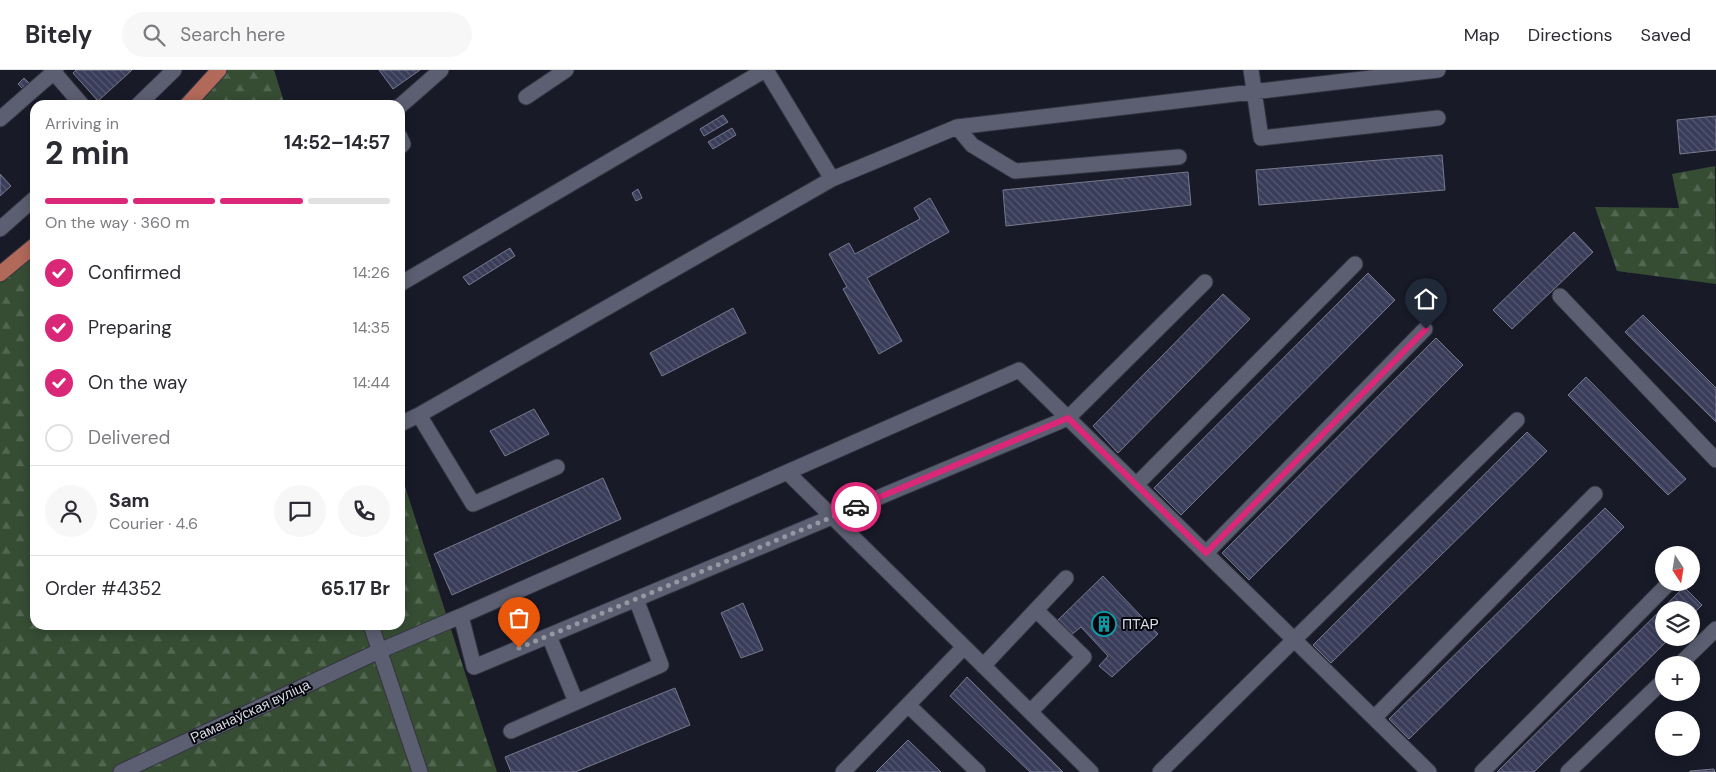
<!DOCTYPE html>
<html lang="en">
<head>
<meta charset="utf-8">
<style>
  :root { --surface:#fff; --page:#f7f7f7; --text:#2b2b33; --muted:#7c7c81; --line:#e1e1e2; --accent:#db2777 }
  body { margin:0; font-family:"DM Sans",sans-serif; background:var(--page); color:var(--text); height:100vh; display:flex; flex-direction:column; font-size:19px; white-space:nowrap }
  * { box-sizing:border-box; margin:0 }
  p { font-size:16px; color:var(--muted) }
  .icon { flex:none; width:28px; height:28px; fill:none; stroke:currentColor; stroke-width:2; stroke-linecap:round; stroke-linejoin:round }
  .map { position:relative; flex:1; overflow:hidden }
  .drawer { position:absolute; left:30px; top:30px; width:375px; height:530px; display:flex; flex-direction:column; background:var(--surface); border-radius:15px; box-shadow:0 2px 12px #0003 }
  .drawer>* { flex:none }
  .needle { width:32px; rotate:168deg }
  .buttons { position:absolute; left:1655px; top:476px; display:grid; gap:10px }
  .buttons a { display:grid; place-items:center; width:45px; height:45px; border-radius:50%; background:var(--surface); box-shadow:0 2px 12px #0003; font-size:25px }
  .pin { position:absolute; display:grid; place-items:center; width:42px; height:42px; color:#fff; margin:-51px -21px; border-radius:50% 50% 50% 0; rotate:-45deg; box-shadow:0 0 5px #0007 }
  .pin .icon { rotate:45deg }
  .courier { position:absolute; display:grid; place-items:center; width:50px; height:50px; margin:-25px; border:4px solid #db2777; border-radius:50%; background:#fff; color:#222; box-shadow:0 1px 6px #0007 }
  .headline em { font-style:normal; font-weight:700 }
  .headline div { display:flex; flex-direction:column-reverse }
  .headline { display:flex; align-items:center; justify-content:space-between; height:85px; padding:0 15px }
  h1 { font-size:32px; font-weight:700; line-height:38px }
  .bar { display:grid; grid-template-columns:repeat(4,1fr); gap:8px 5px; align-content:center; height:60px; padding:0 15px }
  .bar i { height:6px; border-radius:4px; background:var(--line) }
  .bar .selected { background:var(--accent) }
  .bar p { grid-column:span 4 }
  .line { display:flex; align-items:center; gap:12px; padding:0 15px; border-top:1px solid var(--line) }
  .line div { flex:1 }
  .round { display:grid; place-items:center; flex:none; width:52px; height:52px; border-radius:26px; background:var(--page) }
  ol { padding:0 15px; list-style:none }
  li { display:flex; align-items:center; gap:15px; height:55px }
  li p { margin-inline-start:auto }
  li .icon { padding:5px; border-radius:50%; background:var(--accent); color:#fff; stroke-width:4 }
  li:last-child { color:var(--muted) }
  li i { width:28px; height:28px; border:2px solid var(--line); border-radius:50% }
  header { display:flex; align-items:center; gap:30px; box-sizing:border-box; height:70px; padding:0 25px; background:var(--surface); border-bottom:1px solid var(--line) }
  header strong { font-size:24px }
  nav { display:flex; gap:28px; margin-inline-start:auto; font-size:18px }
  .search { width:350px; height:45px; background:var(--page); display:flex; align-items:center; gap:12px; box-sizing:border-box; padding:0 18px; border-radius:28px; color:var(--muted); font-size:19px }
  .map>svg:first-child { display:block }
</style>
</head>
<body>
<header>
<strong>Bitely</strong>
<div class="search"><svg class="icon" aria-label="search" viewBox="0 0 24 24"><circle cx="10" cy="10" r="6"/><path d="M15 15l6 6"/></svg>Search here</div>
<nav><a>Map</a><a>Directions</a><a>Saved</a></nav>
</header>
<div class="map">
<svg width="1716" height="702" viewBox="0 0 1716 702">
  <defs>
    <pattern id="forest-firs" width="22" height="20" patternUnits="userSpaceOnUse" patternTransform="scale(1.25)"><rect width="22" height="20" fill="#364d34"/><path d="M5 1l3.5 6h-7zM16 11l3.5 6h-7z" fill="#526651"/></pattern>
    <pattern id="building-back-hatch" width="6" height="6" patternUnits="userSpaceOnUse" patternTransform="scale(1.25)"><rect width="6" height="6" fill="#393d59"/><path d="M-1 5l2 2M0 0l6 6M5-1l2 2" fill="none" stroke="#555871"/></pattern>
  </defs>
  <rect width="100%" height="100%" fill="#181a28"/>
  <path fill="url(#forest-firs)" d="M219,0H274L285,35H187Z
    M1715,96L1716,214L1617,201L1595,137L1679,138L1672,104Z
    M35,175V555H400V401L497,702H0V204Z"/>
  <path fill="url(#building-back-hatch)" stroke="#777a8d" d="M76,0H132L98,31L73,3Z
    M379,0H420L393,19Z
    M24,8L32,16L26,22L18,14Z
    M723,45L728,52L704,66L700,59Z
    M1716,46V80L1680,84L1677,50Z
    M732,58L736,65L713,79L708,72Z
    M1442,85L1445,120L1259,135L1256,100Z
    M1188,102L1191,135L1006,156L1003,120Z
    M0,104L11,116L0,126Z
    M638,119L642,128L636,131L632,123Z
    M930,128L949,162L867,208L902,271L879,284L843,219L847,217L829,184L849,173L855,184L920,149L914,138Z
    M1574,162L1593,182L1512,259L1493,240Z
    M510,178L515,186L469,215L463,207Z
    M1368,203L1395,230L1181,445L1154,418Z
    M1223,224L1250,249L1118,383L1093,356Z
    M733,238L746,263L662,306L650,283Z
    M1643,245L1716,318V352L1625,262Z
    M1436,268L1463,295L1249,510L1222,483Z
    M1586,307L1686,409L1668,425L1568,325Z
    M534,339L549,364L505,386L490,361Z
    M1527,362L1547,381L1331,593L1313,575Z
    M603,408L621,449L452,525L434,484Z
    M1605,438L1624,457L1409,669L1389,649Z
    M1103,506L1158,564L1112,607L1099,596L1108,586L1081,557L1071,565L1057,551Z
    M1684,517L1702,535L1691,546V540H1664V568H1670L1534,702H1497Z
    M743,533L763,580L741,588L721,543Z
    M967,607L1063,702H1030L950,626Z
    M675,618L690,655L575,702H511L505,687Z
    M908,670L941,702H876Z
    M1714,699L1715,702H1690V701Z"/>
  <g fill="none" stroke-linecap="round" stroke-linejoin="round">
    <defs>
      <path id="minor" d="M52,0L82,35
        M766,0L832,109
        M1251,0L1261,68L1438,48
        M526,27L566,0
        M138,35L174,0
        M400,36L441,0
        M0,49L56,0
        M957,57L972,75L1015,101L1179,87
        M400,67L403,74L400,77
        M0,159L35,128
        M1205,212L1068,348L474,597L461,546L1019,300C1156,434 1292,568 1429,702
        M400,214L765,0
        M1560,226L1716,390
        M419,345L832,109L957,57L1438,0
        M400,354L419,345L473,434L557,397
        M787,402L1091,702
        M1136,415L1355,194
        M1206,483L1425,259
        M371,555L420,702
        M549,566L576,632
        M1679,595L1716,559
        M983,596L1066,508
        M908,635L978,702
        M1030,642L1084,587L1036,540
        M1374,648L1595,424
        M511,661L661,595L636,529
        M121,702L379,581L461,546
        M843,702L964,577
        M1160,702L1517,350
        M1482,702L1670,512
        M1568,702L1664,610"/>
      <path id="major" d="M187,35L219,0
        M0,204L35,175"/>
    </defs>
    <use href="#minor" stroke="#333440" stroke-width="17"/>
    <use href="#major" stroke="#333440" stroke-width="17"/>
    <use href="#minor" stroke="#5c5f71" stroke-width="15"/>
    <use href="#major" stroke="#b1695a" stroke-width="15"/>
  </g>
  <g fill="none" stroke-linecap="round" stroke-linejoin="round">
    <path stroke="#9597a3" stroke-width="5" stroke-dasharray="0 9" d="M519,578L856,437"/>
    <path stroke="#db2777" stroke-width="6" d="M856,437L1068,348L1206,483L1426,259"/>
  </g>
  <defs>
    <symbol id="building-ring" viewBox="-11 -11 22 22"><circle r="9.5" fill="#05060b" stroke="#0f9aa8" stroke-width="1.5"/><path d="M-4-6H4V6H1V3H-1V6H-4ZM-2.5-4.3h1.7v1.8h-1.7ZM.8-4.3h1.7v1.8H.8ZM-2.5-1h1.7V.8h-1.7ZM.8-1h1.7V.8H.8Z" fill="#0f9aa8"/></symbol>
  </defs>
  <g fill-rule="evenodd">
    <use href="#building-ring" x="1090" y="540" width="28" height="28"/>
  </g>
  <g text-anchor="middle" stroke-width="4" stroke-linejoin="round" paint-order="stroke">
    <g font-size="14" fill="#d9dbe5" stroke="#05060b" text-anchor="start">
      <text x="1122" y="559">ПТАР</text>
    </g>
    <g font-size="14" fill="#d9dbe5" stroke="#05060b">
      <text transform="translate(250 641) rotate(-25)" y="5">Раманаўская вуліца</text>
    </g>
  </g>
</svg>
<div class="buttons">
<a><svg class="needle" viewBox="-14 -14 28 28"><path d="M0-13l5 13h-10z" fill="#e53935"/><path d="M0 13l5-13h-10z" fill="#7c7c81"/></svg></a>
<a><svg class="icon" aria-label="layers" viewBox="0 0 24 24"><path d="M12 4l9 5-9 5-9-5zM3 14l9 5 9-5"/></svg></a>
<a>+</a>
<a>−</a>
</div>
<div class="pin" style="left:519px;top:578px;background:#ea580c"><svg class="icon" aria-label="bag" viewBox="0 0 24 24"><path d="M5 8h14l-1 12H6zM9 8a3 3 0 0 1 6 0"/></svg></div>
<div class="pin" style="left:1426px;top:259px;background:#1f2937"><svg class="icon" aria-label="home" viewBox="0 0 24 24"><path d="M3 11l9-7 9 7M6 9v11h12V9"/></svg></div>
<div class="courier" style="left:856px;top:437px"><svg class="icon" aria-label="car" viewBox="0 0 24 24"><path d="M5 17H2v-5l4-1 3-4h7l3 4 3 1v5h-3M9 17h6M6 11h13"/><circle cx="7" cy="17" r="2"/><circle cx="17" cy="17" r="2"/></svg></div>
<section class="drawer">
<div class="headline"><div><h1>2 min</h1><p>Arriving in</p></div><em>14:52–14:57</em></div>
<div class="bar"><i class="selected"></i><i class="selected"></i><i class="selected"></i><i></i><p>On the way · 360 m</p></div>
<ol>
<li><svg class="icon" aria-label="check" viewBox="0 0 24 24"><path d="M5 12l5 5 9-10"/></svg>Confirmed<p>14:26</p></li>
<li><svg class="icon" aria-label="check" viewBox="0 0 24 24"><path d="M5 12l5 5 9-10"/></svg>Preparing<p>14:35</p></li>
<li><svg class="icon" aria-label="check" viewBox="0 0 24 24"><path d="M5 12l5 5 9-10"/></svg>On the way<p>14:44</p></li>
<li><i></i>Delivered</li>
</ol>
<div class="line" style="height:90px"><a class="round"><svg class="icon" aria-label="person" viewBox="0 0 24 24"><circle cx="12" cy="8" r="4"/><path d="M4 21q1-7 8-7t8 7"/></svg></a><div><b>Sam</b><p>Courier · 4.6</p></div><a class="round"><svg class="icon" aria-label="chat" viewBox="0 0 24 24"><path d="M4 5h16v11H9l-5 4z"/></svg></a><a class="round"><svg class="icon" aria-label="phone" viewBox="0 0 24 24"><path d="M5 4h4l2 5-3 2q2 4 5 5l2-3 5 2v4C11 20 4 13 5 4z"/></svg></a></div>
<div class="line" style="height:65px"><div>Order #4352</div><b>65.17 Br</b></div>
</section>
</div>
</body>
</html>
